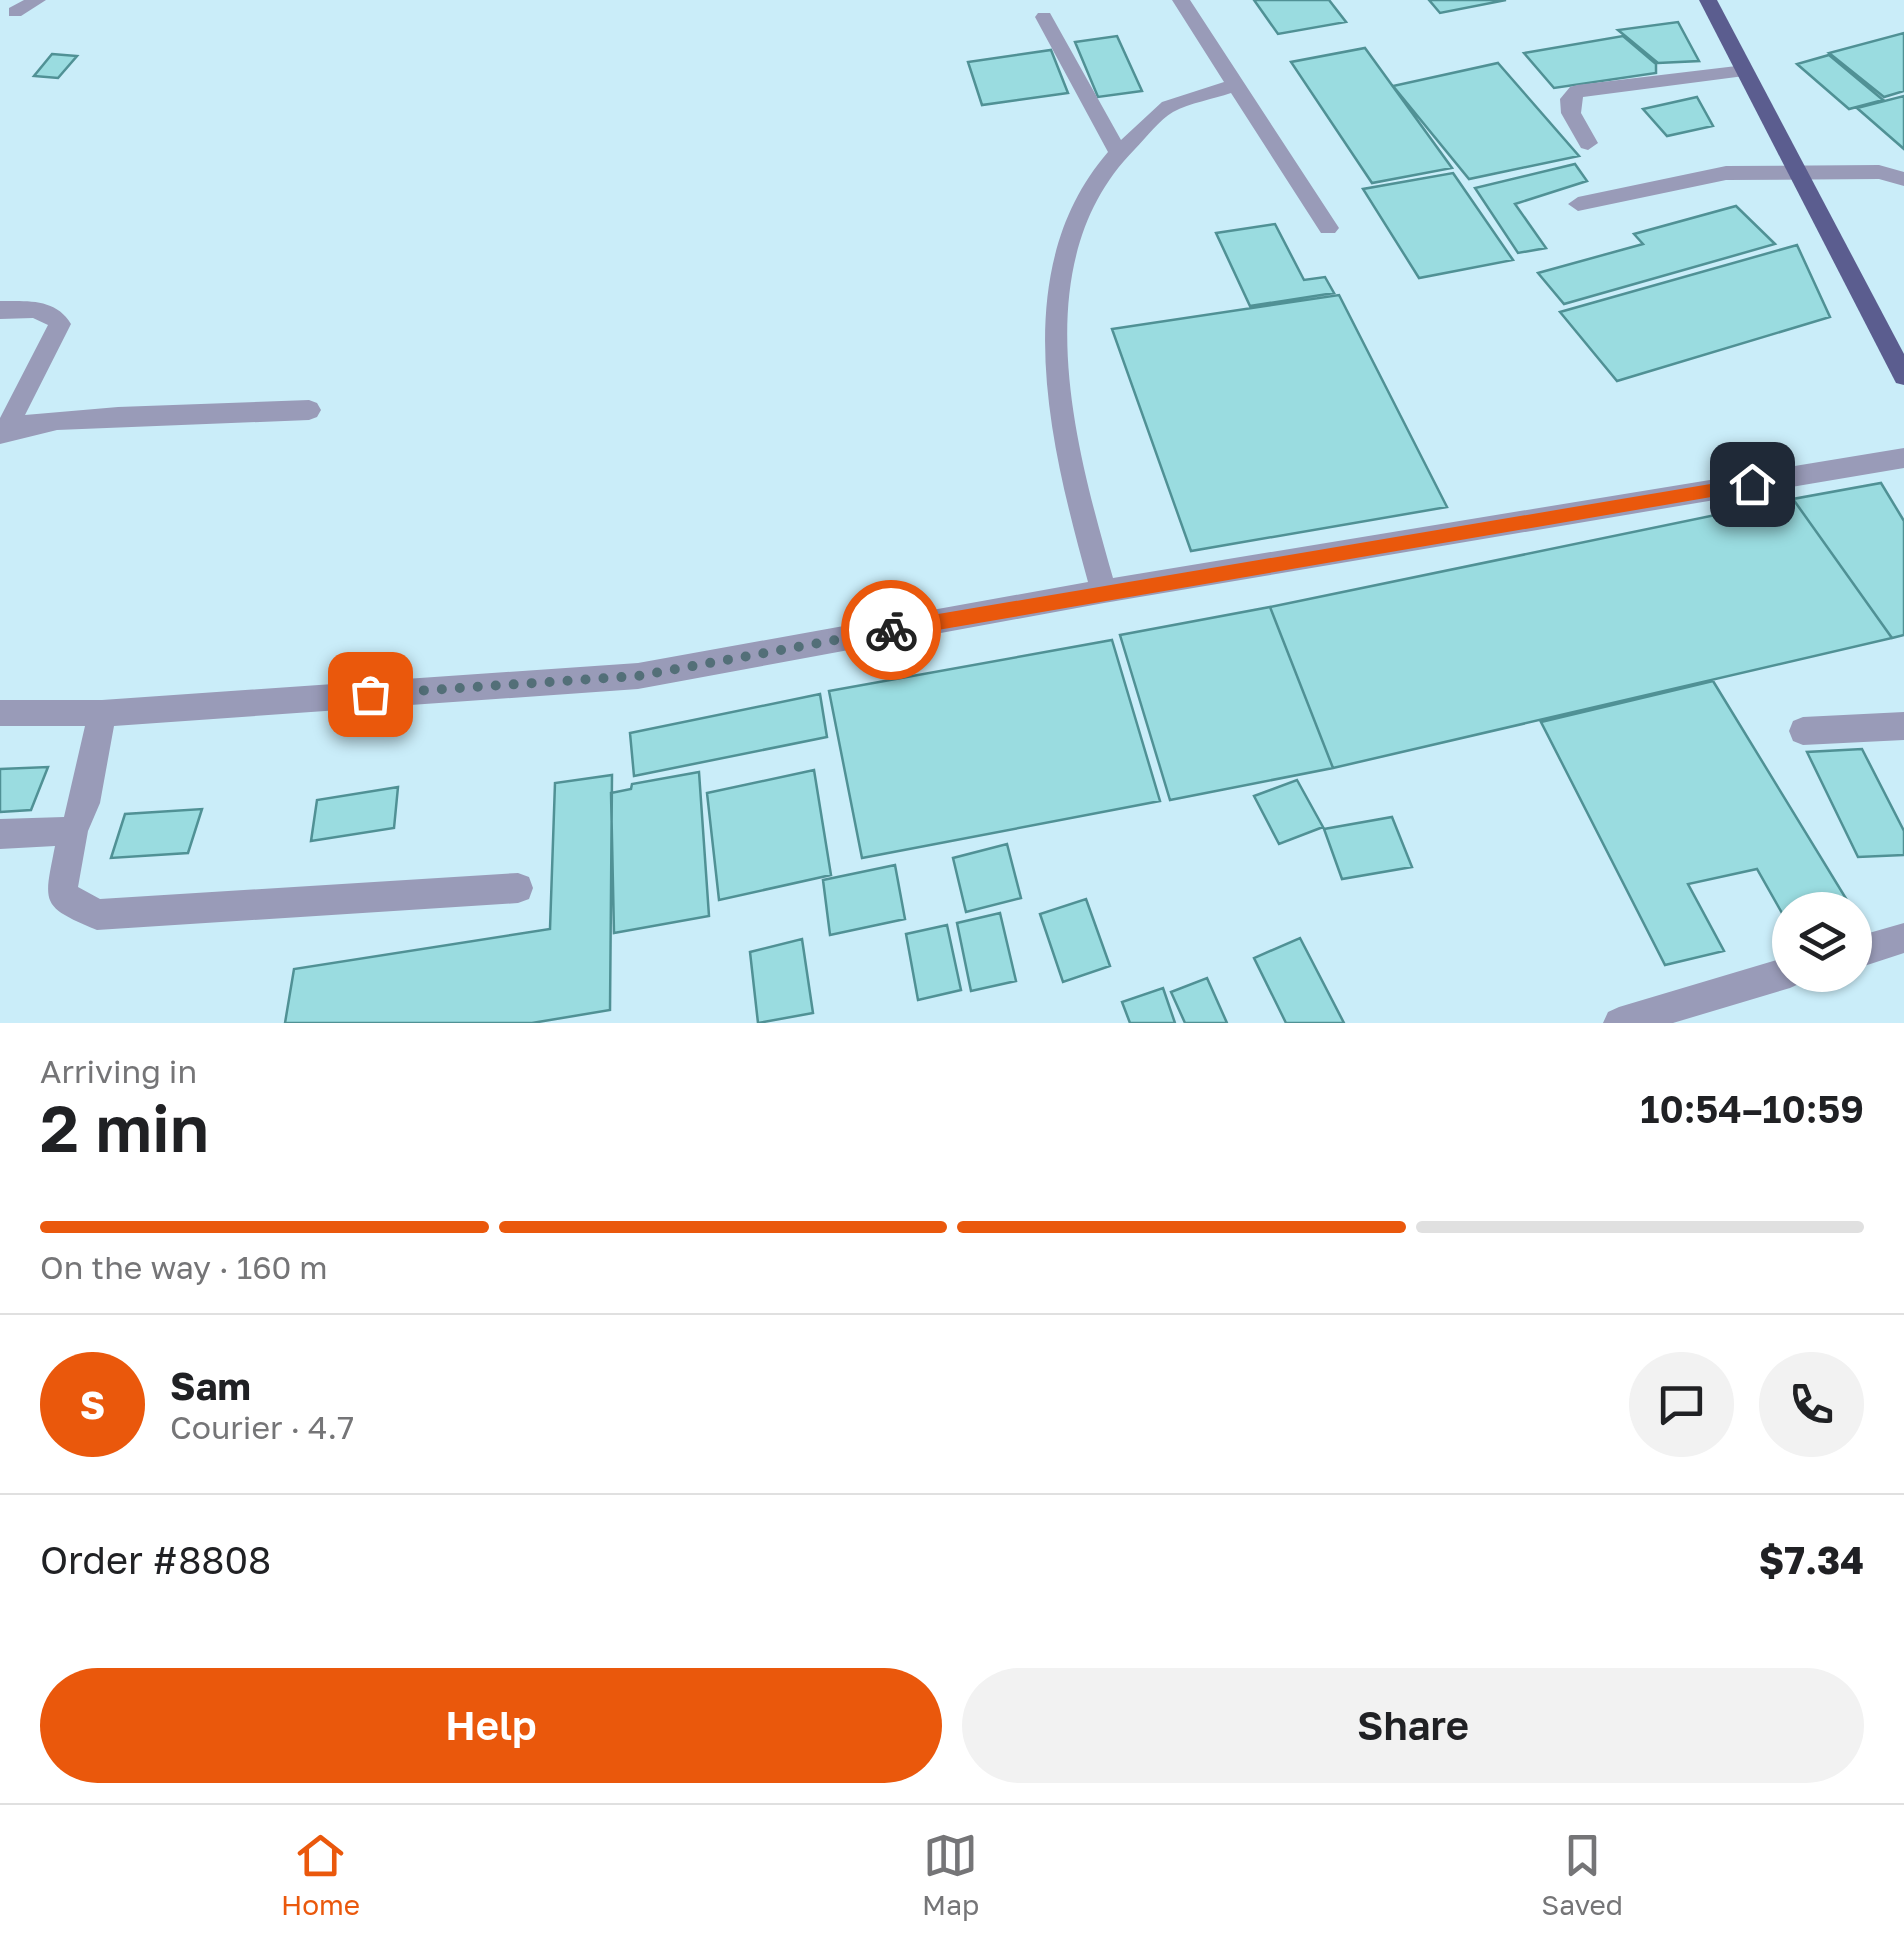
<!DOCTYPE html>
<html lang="en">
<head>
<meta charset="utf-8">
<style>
  :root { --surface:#fff; --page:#f2f2f2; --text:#202124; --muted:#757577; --line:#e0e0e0; --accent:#ea580c }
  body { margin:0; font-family:"Golos Text",sans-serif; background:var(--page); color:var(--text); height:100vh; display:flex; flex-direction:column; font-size:38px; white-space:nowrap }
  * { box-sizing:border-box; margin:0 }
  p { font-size:32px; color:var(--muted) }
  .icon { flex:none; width:55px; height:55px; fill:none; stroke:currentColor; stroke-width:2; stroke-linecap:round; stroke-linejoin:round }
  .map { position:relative; height:1023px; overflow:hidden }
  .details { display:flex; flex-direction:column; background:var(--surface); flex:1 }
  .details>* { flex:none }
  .controls { position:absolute; left:1772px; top:892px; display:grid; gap:20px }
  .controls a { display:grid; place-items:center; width:100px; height:100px; border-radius:50%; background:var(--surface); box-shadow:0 2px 8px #0004; font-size:50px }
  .pin { position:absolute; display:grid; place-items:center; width:85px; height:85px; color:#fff; margin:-42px; border-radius:20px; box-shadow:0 5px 15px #0006 }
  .courier { position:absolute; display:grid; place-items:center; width:100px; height:100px; margin:-50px; border:8px solid #ea580c; border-radius:50%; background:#fff; color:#222; box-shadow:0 2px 12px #0007 }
  .headline em { font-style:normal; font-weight:600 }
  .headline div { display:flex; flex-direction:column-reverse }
  .headline { display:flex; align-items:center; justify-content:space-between; height:170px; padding:0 40px }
  h1 { font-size:65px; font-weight:600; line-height:75px }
  .bar { display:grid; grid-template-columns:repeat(4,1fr); gap:15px 10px; align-content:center; height:120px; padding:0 40px }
  .bar i { height:12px; border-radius:8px; background:var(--line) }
  .bar .active { background:var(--accent) }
  .bar p { grid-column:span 4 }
  .line { display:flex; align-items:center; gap:25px; padding:0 40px; border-top:2px solid var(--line) }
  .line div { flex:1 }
  .round { display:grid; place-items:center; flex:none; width:105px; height:105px; border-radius:52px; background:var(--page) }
  .button { display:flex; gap:20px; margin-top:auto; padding:20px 40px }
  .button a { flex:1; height:115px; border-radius:60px; background:var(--accent); color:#fff; font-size:40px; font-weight:600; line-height:115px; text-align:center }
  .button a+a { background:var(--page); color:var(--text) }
  .dock { display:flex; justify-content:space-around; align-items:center; height:140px; border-top:2px solid var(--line); background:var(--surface); font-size:28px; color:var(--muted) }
  .dock a { display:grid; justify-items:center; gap:5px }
  .dock .active { color:var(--accent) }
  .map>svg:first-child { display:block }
</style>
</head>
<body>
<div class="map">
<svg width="1904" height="1023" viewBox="0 0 1904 1023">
  <rect width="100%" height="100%" fill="#caedf9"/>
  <path fill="#9adce0" stroke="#509195" stroke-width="2.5" d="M1254,0H1329L1346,22L1278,34Z
    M1429,0H1506L1440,13Z
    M1678,22L1699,61L1658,63L1618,30Z
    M1904,33V91L1884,97L1829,53Z
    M1117,36L1142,91L1098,97L1075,42Z
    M1623,36L1656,64V73L1554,88L1524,53Z
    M1365,48L1452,168L1372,183L1291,62Z
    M1051,50L1068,93L982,105L968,62Z
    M52,54L77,56L58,78L34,76Z
    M1829,55L1883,100L1849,109L1797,64Z
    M1498,63L1579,156L1469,179L1393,86Z
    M1904,96V149L1857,108Z
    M1697,97L1713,126L1667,136L1643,109Z
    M1575,164L1587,181L1515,204L1546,248L1518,253L1475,188Z
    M1453,173L1513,260L1419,278L1363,189Z
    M1736,206L1775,244L1564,304L1538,273L1643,244L1634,234Z
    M1275,224L1304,280L1325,277L1334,293L1250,306L1216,233Z
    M1797,245L1830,317L1617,381L1560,312Z
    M1339,295L1447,507L1191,551L1112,329Z
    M1881,483L1904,521V635L1892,638L1793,499Z
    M1793,499L1892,638L1333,768L1270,607Z
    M1270,607L1333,768L1170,800L1120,635Z
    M1112,640L1160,801L862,858L829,691Z
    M1713,681L1853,910H1790V927L1757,869L1688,884L1724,951L1665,965L1541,722Z
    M820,694L827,737L634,776L630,733Z
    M1862,749L1904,831V855L1858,857L1807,752Z
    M48,767L31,810L0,812V769Z
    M814,770L831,875L719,900L707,793Z
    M699,772L709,916L614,933L611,793L631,789L632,784Z
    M612,775L610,1010L532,1023H285L294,969L550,929L555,783Z
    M1297,780L1323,827L1279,844L1254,796Z
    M398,787L394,828L311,841L317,800Z
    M202,809L188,853L111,858L125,814Z
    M1392,817L1412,867L1342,879L1324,829Z
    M1007,844L1021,898L966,912L953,858Z
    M895,865L905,919L830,935L823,880Z
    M1086,899L1110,966L1063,982L1040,914Z
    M1000,913L1016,981L971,991L957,923Z
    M947,925L961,990L918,1000L906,934Z
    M1300,938L1344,1023H1286L1254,958Z
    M802,939L813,1013L758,1023L750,952Z
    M1207,978L1227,1023H1185L1171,992Z
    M1163,988L1175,1023H1130L1122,1002Z"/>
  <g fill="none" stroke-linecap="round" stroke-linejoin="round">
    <path fill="#999bb8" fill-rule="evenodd" d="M24,0H46L21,16H9V8Z
      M1172,0H1190L1339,228L1335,233H1321L1231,93C1213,99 1190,103 1173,112C1160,119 1146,138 1135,149C1023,262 1075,445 1113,578L1904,448V468L1104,603L638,689L114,726L100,803L88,831L78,887L100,899L518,873L529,877L533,888L529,899L518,903L97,930C39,906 44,903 55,846L0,849V819L64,817L85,726H0V700H102L638,663L1088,582C1051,447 1005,271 1108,152L1035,17L1038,13H1050L1121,140L1162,102L1224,82Z
      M1745,65L1754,71L1752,75L1583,97L1581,113L1598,143L1588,150L1581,148L1561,113L1560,99L1570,87L1577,85Z
      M1879,165L1904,172V186L1879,179L1726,180L1578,211L1568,204L1578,197L1726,166Z
      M0,301C27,301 56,298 71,324L25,415L118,407L309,400L317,403L321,410L317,417L309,420L57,430L0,444V418L48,325L33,318L0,319Z
      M1904,712V740L1803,745L1793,741L1789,731L1793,721L1803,717Z
      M1904,923V953L1855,969V937Z
      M1790,956V975H1804L1801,983L1790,988L1673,1023H1603L1608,1012L1619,1007Z"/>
    <path fill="#5b5d8f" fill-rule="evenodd" d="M1699,0H1717L1904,354V385L1896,383Z"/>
  </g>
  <path fill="#ea580c" d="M1752,477L1760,484L1752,490L891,638L883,630L891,622Z"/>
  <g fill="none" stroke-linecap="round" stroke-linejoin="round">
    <path stroke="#536f78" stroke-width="10" stroke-dasharray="0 18" d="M370,694L638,676L891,630"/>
  </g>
</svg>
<div class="controls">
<a><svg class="icon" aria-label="layers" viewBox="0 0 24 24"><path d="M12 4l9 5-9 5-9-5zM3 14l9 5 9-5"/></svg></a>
</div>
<div class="pin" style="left:370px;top:694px;background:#ea580c"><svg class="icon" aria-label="bag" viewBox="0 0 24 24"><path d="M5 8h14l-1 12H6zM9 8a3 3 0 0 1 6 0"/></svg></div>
<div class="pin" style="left:1752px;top:484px;background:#1f2937"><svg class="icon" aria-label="home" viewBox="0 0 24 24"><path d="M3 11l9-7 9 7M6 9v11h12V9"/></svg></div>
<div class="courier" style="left:891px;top:630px"><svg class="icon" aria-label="bike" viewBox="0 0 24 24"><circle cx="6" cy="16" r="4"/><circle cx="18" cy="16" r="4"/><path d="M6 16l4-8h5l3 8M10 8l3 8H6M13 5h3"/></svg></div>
</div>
<section class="details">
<div class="headline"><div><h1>2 min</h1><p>Arriving in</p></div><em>10:54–10:59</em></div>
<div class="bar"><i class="active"></i><i class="active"></i><i class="active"></i><i></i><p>On the way · 160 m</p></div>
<div class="line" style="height:180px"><b class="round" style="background:var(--accent);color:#fff">S</b><div><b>Sam</b><p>Courier · 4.7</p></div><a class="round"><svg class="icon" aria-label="chat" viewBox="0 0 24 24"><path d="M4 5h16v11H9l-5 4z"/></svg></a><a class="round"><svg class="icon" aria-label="phone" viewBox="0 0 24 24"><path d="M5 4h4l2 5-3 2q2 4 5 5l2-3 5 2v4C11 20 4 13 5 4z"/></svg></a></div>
<div class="line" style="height:130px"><div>Order #8808</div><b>$7.34</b></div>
<div class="button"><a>Help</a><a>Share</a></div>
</section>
<nav class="dock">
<a class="active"><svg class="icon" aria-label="home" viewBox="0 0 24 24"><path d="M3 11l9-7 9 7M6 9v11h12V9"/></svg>Home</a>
<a><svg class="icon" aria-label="map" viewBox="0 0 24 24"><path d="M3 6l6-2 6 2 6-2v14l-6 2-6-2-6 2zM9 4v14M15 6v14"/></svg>Map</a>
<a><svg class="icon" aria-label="saved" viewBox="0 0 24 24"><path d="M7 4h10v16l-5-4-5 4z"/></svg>Saved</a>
</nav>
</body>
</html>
